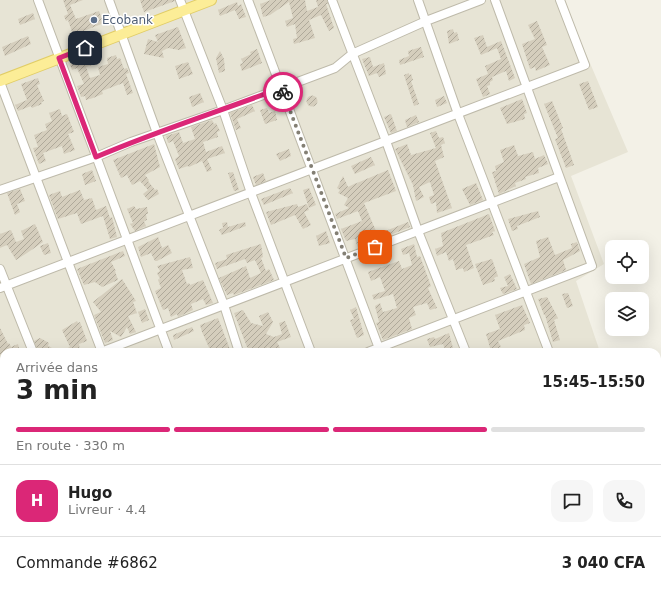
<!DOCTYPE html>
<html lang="fr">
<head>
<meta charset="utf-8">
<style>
  :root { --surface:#fff; --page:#f6f6f6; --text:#222; --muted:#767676; --line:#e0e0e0; --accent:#db2777 }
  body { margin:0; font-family:"DejaVu Sans",sans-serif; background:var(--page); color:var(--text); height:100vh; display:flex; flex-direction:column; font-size:15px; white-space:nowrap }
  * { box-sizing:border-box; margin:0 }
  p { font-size:13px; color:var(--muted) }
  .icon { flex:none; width:22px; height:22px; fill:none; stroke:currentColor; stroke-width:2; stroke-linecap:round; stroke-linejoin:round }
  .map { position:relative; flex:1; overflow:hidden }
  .details { position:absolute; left:0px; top:348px; width:661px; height:248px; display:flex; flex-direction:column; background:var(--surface); border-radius:12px 12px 0 0; box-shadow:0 4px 16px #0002 }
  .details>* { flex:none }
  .tools { position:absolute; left:605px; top:240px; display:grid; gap:8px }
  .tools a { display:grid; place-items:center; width:44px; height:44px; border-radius:8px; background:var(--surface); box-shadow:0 4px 16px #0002; font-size:20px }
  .pin { position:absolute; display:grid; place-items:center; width:34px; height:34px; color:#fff; margin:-17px; border-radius:8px; box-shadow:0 2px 6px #0006 }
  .courier { position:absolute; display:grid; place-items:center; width:40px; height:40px; margin:-20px; border:3px solid #db2777; border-radius:50%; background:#fff; color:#222; box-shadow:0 1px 5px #0007 }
  .headline em { font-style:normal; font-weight:800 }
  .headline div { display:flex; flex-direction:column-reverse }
  .headline { display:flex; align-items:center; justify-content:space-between; height:68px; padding:0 16px }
  h1 { font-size:26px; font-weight:800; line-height:30px }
  .bar { display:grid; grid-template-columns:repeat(4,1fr); gap:6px 4px; align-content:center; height:48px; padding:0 16px }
  .bar i { height:5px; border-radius:3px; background:var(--line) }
  .bar .on { background:var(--accent) }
  .bar p { grid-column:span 4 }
  .line { display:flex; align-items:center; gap:10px; padding:0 16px; border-top:1px solid var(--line) }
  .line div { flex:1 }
  .round { display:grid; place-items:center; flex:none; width:42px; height:42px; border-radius:12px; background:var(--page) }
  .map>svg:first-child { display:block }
</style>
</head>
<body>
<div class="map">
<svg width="661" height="596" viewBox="0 0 661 596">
  <defs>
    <pattern id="building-hatch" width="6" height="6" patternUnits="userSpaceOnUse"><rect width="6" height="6" fill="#d5cebd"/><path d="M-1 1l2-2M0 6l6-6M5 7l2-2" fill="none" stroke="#afa99a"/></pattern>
  </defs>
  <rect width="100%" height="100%" fill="#f3f1e7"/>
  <path fill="#e7e4d5" d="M0,0H563L628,152L571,176L604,264L576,281L600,352H4V592H402L403,596H0Z"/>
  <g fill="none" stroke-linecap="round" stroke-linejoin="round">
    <path stroke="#a5c6ef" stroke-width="2" d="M0,537L4,538
      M119,592L126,596"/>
  </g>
  <path fill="url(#building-hatch)" d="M63,0H83L70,5L76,19L99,11L104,23L73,35L68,20L66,21L64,16L68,14Z
    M140,0H175V1L144,12Z
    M271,0H305L307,11L318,7L316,0H327L328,4H326L334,28L329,31L321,15L309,20L315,38L294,44L293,39L297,38L295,24L287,27L285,21L293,18L289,2L270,15L263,17L260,4Z
    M237,2L238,6L241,4L246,17L239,19L235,10L220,16L218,10Z
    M33,13L35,19L20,25L18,19Z
    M537,21L547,45L542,47L550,65L536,71L535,67L530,69L522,44L535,39L528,25Z
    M178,27L186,48L179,50L168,48L162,51L164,58L144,54L148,39L158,42L155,35Z
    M453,29L454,33L457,32L459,40L449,44L447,31Z
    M483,35L487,47L501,41L515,78L509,81L506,71L492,77L493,80L490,82V85L487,86L490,94L483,97L476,79L488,74L485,66L501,59L497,48L481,55L474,38Z
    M28,36L31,44L5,56L2,47Z
    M421,47L424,57L400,65L399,60L409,56L408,51Z
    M257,49L262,63L242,71L240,64L243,63L241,59L251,54L250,52Z
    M220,51L224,59L225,71L219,73L216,58Z
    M116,55L117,59L120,58L124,69L127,68L129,73L126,74L133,93L127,95L123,83L102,91L103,94L93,98L86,100L85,96L81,97L77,86L84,84L77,68L72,70L70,65L85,58L86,61L93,58L95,64L86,67L90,78L100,75L98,67L108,64L107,58Z
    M370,57L373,67L384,63L386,74L379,77L377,73L369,76L362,59Z
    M188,62L193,74L179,79L175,66Z
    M409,73V75L411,74L413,80L411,81L419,104L414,106L404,75Z
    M38,78L40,84L37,85L44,101L41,102L42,104L32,108L31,106L18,111L15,105L27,100L21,84Z
    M588,81L598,107L589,110L579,84Z
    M200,93L204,102L192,107L189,97Z
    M306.5 101a5.5 5.5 0 1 1 11 0a5.5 5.5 0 1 1-11 0Z
    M444,96L447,103L437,107L435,100Z
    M522,99L527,113L524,114L525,119L507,124L500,108Z
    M552,101L563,128L561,129L574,165L566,168L555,139L558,138L544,104Z
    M252,105L255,111L237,119L241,128L236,130L230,113Z
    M267,108L269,113L275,111L277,120L265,124L260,110Z
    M60,109L62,116L67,114L74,132L68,134L75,150L64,154L62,146L43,153L46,161L39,164L33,148L38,147L34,135L47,130L45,124L52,121L49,113Z
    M391,114L397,131L391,133L384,117Z
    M416,115L419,122L407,127L405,120Z
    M212,120L214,124L216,123L220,131L217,132L218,137L203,142L206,152L222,146L225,153L207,159L212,170L207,172L202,161L189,167L188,166L179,169L175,159L179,156L173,141L168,143L166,136L179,132L183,143L195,139L191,127Z
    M436,131L439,138L443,137L445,143L441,145L444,157L435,161L452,208L437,213L436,202L431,204L429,197L434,195L430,182L419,187L424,197L416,201L413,185L395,149L407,144L411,155L436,148L430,133Z
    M154,144L160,167L145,175L149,180L148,181L155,190L157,189L159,194L148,200L143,194L148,190L140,181L132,185L127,175L121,178L113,160Z
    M514,145L518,156L533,152L535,159L544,155L548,164L538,168L539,173L525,177L526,179L515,183L516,186L499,194L492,172L496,171L495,166L504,162L500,150Z
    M289,149L291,156L280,161L276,154Z
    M371,157L375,165L355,174L351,166Z
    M92,170L96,181L85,185L82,174Z
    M388,170L396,191L364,203L379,238L358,248L355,239L346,241L341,229L362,221L358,211L337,219L335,214L349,208L344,205L348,198L338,193L340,190L337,188L343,176L348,187L356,183L358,184L357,183Z
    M233,172L239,190L234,191L228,173Z
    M263,173L266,181L256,185L253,177Z
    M476,183L483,200L470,205L462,189Z
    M290,188L293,193L264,205L261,199Z
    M309,188L316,205L309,208L303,190Z
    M20,189L25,201L17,204L20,212L15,215L7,193Z
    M80,190L84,200L92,198L96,210L106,206L110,218L112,217L117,237L110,239L103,216L81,224L77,213L58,219L49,195L60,191L62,197Z
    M297,204L298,207L307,204L309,210L304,212L311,225L303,229L295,215L271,225L266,212Z
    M134,206L136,209L147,207L148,214H146L147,220L144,221L146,226L135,231L130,224L133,223L127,209Z
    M538,211L540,217L517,226L518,229L512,231L508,219Z
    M489,214L495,231L492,232L494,235L466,245L474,268L464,272L463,268L456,270L453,259L449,261L446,252L437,256L435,249L443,246L441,233Z
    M227,222L228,227L245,222L246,226L222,235L219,230L223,228L222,223Z
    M408,222L410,227L380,239L378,234Z
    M35,224L43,242L27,253L16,260L7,245L0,248V234L11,230L16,242L24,239L21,231Z
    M326,231L330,243L319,246L316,236Z
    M158,237L162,248L168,245L172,253L157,261H155L151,253L141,257L138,247Z
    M548,237L555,255L572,248L571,244L577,242L580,251L563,260L566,270L531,284L524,264L540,257L536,241Z
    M48,243L51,253L44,255L40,246Z
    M261,244L263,257L261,258L266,271L269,269L274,280L234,295L233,293L227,295L219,278L246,266L250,278L261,273L255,260L247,263L245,259L217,269L215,263L227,259L226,255Z
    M414,244L417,257L420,256L431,286L428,288L437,308L430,310L427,303L413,307L416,315L409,318L412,329L383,340L376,323L379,322L375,306L380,303L383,312L397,308L393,294L374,300L372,295L385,291L380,277L371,281L368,272L399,261L402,269L412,265L409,253L403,255L401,249Z
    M123,251L125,256L111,262L116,271H115L118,280L102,287L95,282L84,285L77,269Z
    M190,257L193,268L182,270L187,284L189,283L190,285L203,280L213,303L206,305L203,299L191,304L193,310L178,317L177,314L171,317L168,308L163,310L155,291L161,288L158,280L160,279L157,273L160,271L157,266Z
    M492,259L498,276L494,278L495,281L483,285L475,264Z
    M510,274L517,289L503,294L500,288L508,286L504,277Z
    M122,279L136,301L133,302L137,313L128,316L136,332L130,334L127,327L121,337L110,331L113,340L105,343L94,315L101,312L93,302Z
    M568,293L573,306L567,308L562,294Z
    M547,297L558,318L554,320L560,340L553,342L545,315H544L538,299Z
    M522,305L530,323L524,325L525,330L498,341L501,347L491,351L486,334L500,329L495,315Z
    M356,307L364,335L357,338L350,320L354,319L350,310Z
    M145,309L149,320L142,323L138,312Z
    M243,310L251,323L263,326L259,316L268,312L273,322L266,334L274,337L282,334L279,323L285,321L291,337L277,342L280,348L272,352L268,347L263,351L260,348L257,352H252L247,347L234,313Z
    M218,318L220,323L231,352H211L202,332L200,325Z
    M77,321L78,323L80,322L87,341L79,344L80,352H58L70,347L62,330Z
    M192,327L194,331L174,340L173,335Z
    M0,328L8,344L9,343L11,347L18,344L20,352H4L0,355Z
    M449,333L454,352H446L443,344L430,347L427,339L434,337L435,339Z
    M40,338L49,343L48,346L52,348L38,352L34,341Z"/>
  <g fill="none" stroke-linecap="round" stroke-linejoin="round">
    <defs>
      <path id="minor" d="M38,0L169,352
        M109,0L157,133L224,305L239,352
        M180,0L223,110L251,193L311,352
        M248,0L380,351
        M332,0L386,141L418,231L466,352
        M418,0L458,114L549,352
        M0,82L102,352
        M0,190L96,157L131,142L223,110L335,68L352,54L426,21L481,0
        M0,269L33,352
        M0,288L585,65L560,0
        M101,352L559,177
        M368,352L592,266L495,0
        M0,390L4,389
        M0,458L4,468
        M0,493L4,492
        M51,592L52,596
        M261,592L263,596
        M330,592L332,596
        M148,596L154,592"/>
      <path id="major" d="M0,81L211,0"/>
    </defs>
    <use href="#minor" stroke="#bebaaa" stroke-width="10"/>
    <use href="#major" stroke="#e1cd67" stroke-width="12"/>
    <use href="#minor" stroke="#fff" stroke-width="8"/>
    <use href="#major" stroke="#fced97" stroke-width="10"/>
  </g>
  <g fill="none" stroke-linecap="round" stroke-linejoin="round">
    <path stroke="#837f74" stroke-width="4" stroke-dasharray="0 7.2" d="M283,92L346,258L375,247"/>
    <path stroke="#db2777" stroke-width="5" d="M85,48L59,58L96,157C157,131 220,111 281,88L283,92"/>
  </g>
  <circle fill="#5c6f8a" stroke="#fff" stroke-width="1.5" cx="94" cy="20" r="4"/>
  <g text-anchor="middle" stroke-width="3" stroke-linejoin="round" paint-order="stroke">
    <g font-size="12" fill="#4e5e75" stroke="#fff" text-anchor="start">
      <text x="102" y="24">Ecobank</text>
    </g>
  </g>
</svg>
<div class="tools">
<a><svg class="icon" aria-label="locate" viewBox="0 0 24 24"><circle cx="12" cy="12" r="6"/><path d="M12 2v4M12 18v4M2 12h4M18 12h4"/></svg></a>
<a><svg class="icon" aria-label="layers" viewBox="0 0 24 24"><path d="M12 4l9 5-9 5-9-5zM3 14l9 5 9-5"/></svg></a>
</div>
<div class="pin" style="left:375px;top:247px;background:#ea580c"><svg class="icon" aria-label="bag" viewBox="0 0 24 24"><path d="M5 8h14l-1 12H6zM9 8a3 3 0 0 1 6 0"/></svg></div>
<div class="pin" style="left:85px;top:48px;background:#1f2937"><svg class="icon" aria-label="home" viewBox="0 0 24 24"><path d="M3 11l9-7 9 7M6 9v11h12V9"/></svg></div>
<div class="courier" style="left:283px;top:92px"><svg class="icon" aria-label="bike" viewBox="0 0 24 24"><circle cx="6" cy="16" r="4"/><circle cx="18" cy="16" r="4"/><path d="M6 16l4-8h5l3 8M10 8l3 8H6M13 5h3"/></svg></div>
<section class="details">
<div class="headline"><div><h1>3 min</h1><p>Arrivée dans</p></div><em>15:45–15:50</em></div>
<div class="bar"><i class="on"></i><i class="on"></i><i class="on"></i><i></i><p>En route · 330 m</p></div>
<div class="line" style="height:72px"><b class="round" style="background:var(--accent);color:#fff">H</b><div><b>Hugo</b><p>Livreur · 4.4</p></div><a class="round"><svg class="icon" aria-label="chat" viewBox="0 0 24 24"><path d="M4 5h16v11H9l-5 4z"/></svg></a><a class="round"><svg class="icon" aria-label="phone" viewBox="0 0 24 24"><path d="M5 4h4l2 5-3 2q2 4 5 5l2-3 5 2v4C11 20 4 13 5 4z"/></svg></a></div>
<div class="line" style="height:52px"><div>Commande #6862</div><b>3 040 CFA</b></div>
</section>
</div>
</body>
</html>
